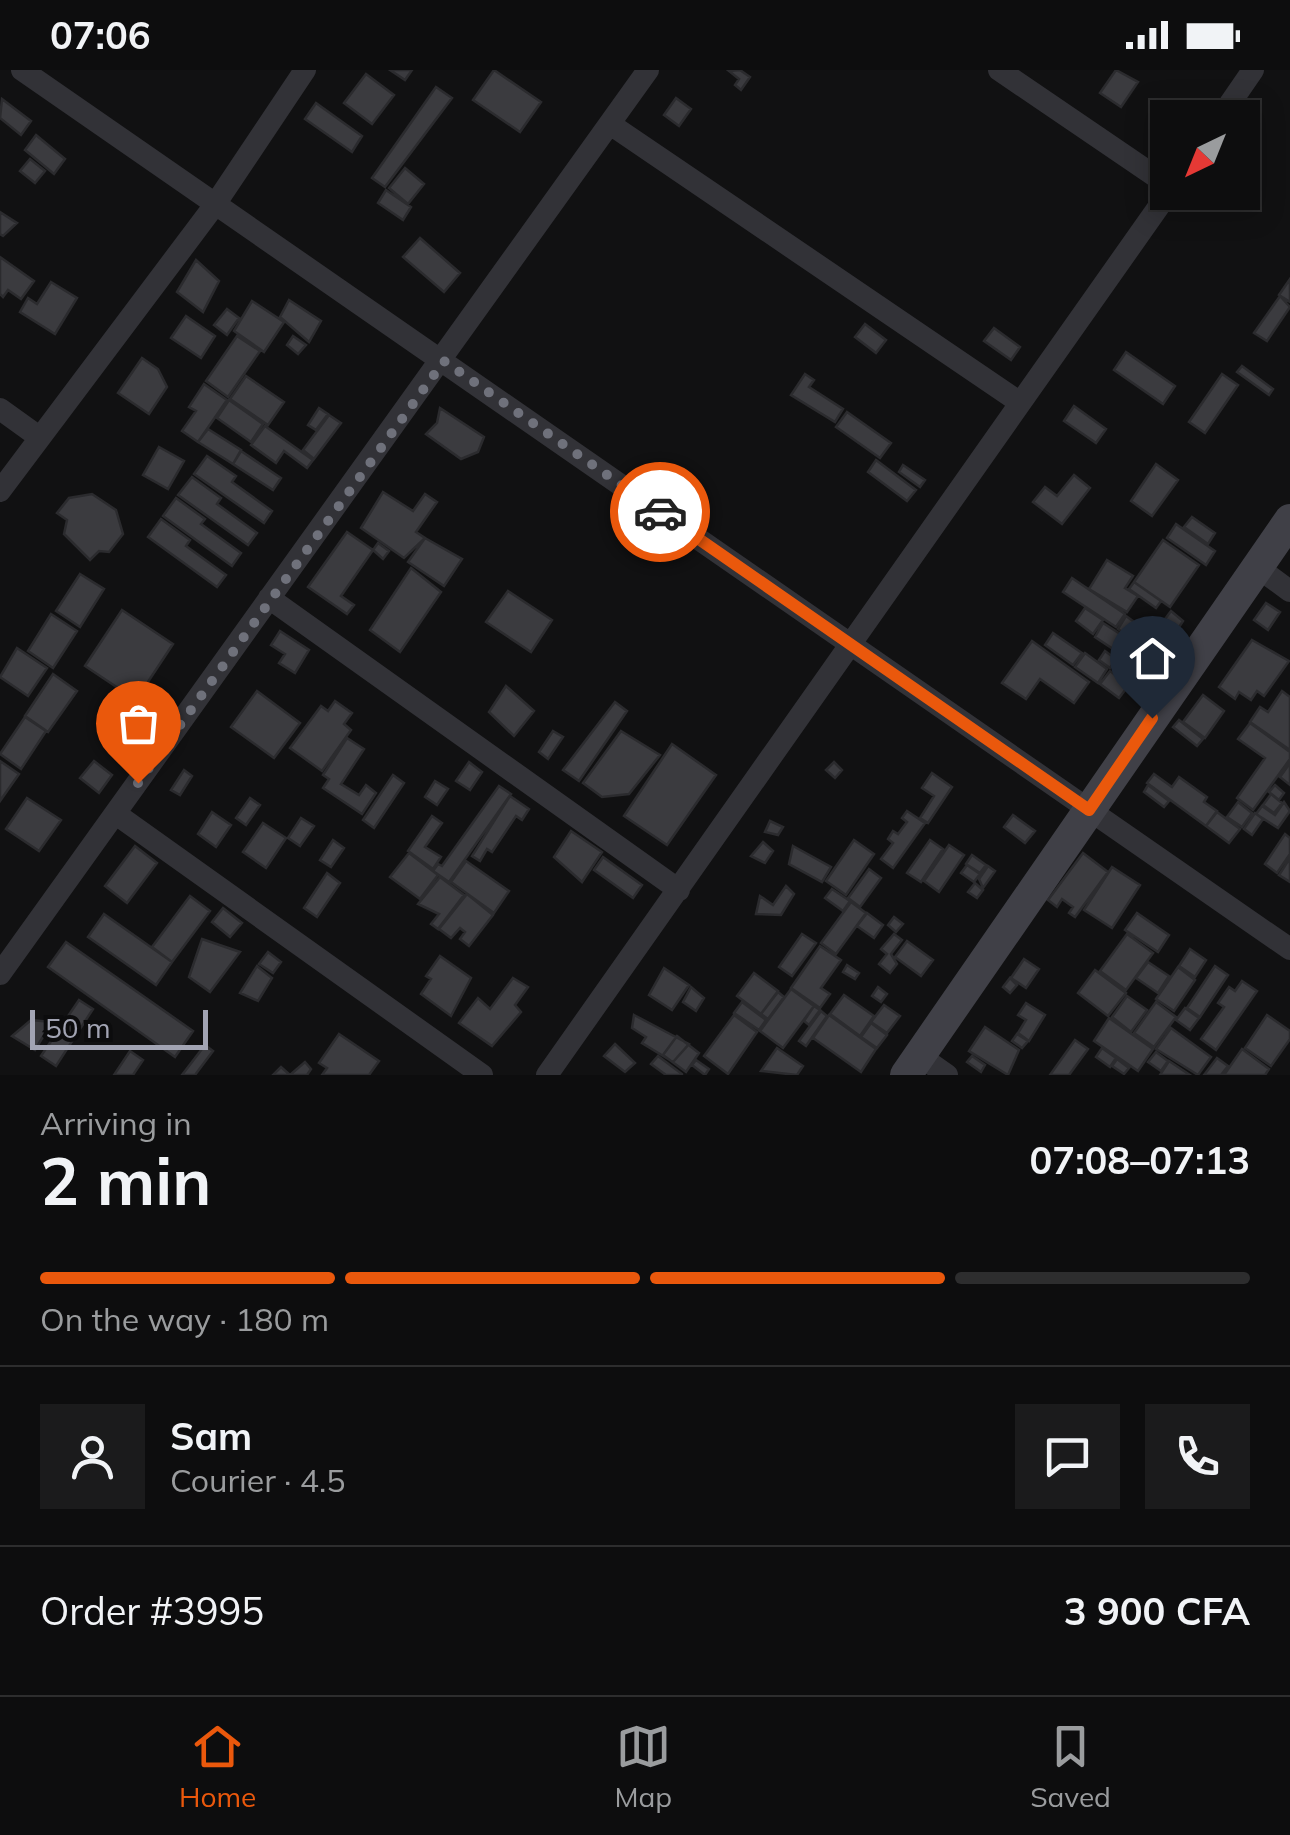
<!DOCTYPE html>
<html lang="en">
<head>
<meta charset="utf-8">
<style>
  :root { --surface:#0d0d0e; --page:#1b1b1c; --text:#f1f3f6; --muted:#9a9c9e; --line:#2d2d2e; --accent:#ea580c }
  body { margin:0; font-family:Mulish,sans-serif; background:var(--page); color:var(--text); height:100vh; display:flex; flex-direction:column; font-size:38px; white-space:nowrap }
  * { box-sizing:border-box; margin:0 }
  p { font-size:32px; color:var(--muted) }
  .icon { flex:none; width:55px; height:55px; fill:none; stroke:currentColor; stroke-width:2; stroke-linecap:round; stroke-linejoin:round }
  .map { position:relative; height:1005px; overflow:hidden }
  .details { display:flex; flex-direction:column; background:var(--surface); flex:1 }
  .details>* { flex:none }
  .needle { width:65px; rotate:223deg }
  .buttons { position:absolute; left:1150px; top:30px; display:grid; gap:20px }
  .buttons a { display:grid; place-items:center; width:110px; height:110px; border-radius:0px; background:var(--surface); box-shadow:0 5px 25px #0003,0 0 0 2px var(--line); font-size:50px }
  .scale { position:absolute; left:30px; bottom:25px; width:178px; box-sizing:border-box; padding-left:10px; border:5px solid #a2a4b3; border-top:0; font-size:28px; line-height:35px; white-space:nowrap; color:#a2a4b3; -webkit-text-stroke:8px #0c0c0d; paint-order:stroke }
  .pin { position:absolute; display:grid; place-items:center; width:85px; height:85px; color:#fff; margin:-102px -42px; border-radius:50% 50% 50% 0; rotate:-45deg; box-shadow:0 0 10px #0007 }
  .pin .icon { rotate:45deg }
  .courier { position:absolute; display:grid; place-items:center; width:100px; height:100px; margin:-50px; border:8px solid #ea580c; border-radius:50%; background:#fff; color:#222; box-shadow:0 2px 12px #0007 }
  .headline em { font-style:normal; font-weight:700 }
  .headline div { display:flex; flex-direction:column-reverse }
  .headline { display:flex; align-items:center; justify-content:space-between; height:170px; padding:0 40px }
  h1 { font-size:65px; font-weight:700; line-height:75px }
  .bar { display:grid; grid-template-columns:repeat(4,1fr); gap:15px 10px; align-content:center; height:120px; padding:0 40px }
  .bar i { height:12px; border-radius:8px; background:var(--line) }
  .bar .active { background:var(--accent) }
  .bar p { grid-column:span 4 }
  .line { display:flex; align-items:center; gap:25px; padding:0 40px; border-top:2px solid var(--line) }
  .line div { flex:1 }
  .round { display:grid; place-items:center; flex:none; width:105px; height:105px; border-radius:0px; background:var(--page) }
  .status { display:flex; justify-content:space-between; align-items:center; height:70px; padding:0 50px; background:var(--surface); direction:ltr }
  .status svg { height:28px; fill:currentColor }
  .tabs { display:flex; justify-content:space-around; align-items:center; height:140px; border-top:2px solid var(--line); background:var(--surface); font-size:28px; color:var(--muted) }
  .tabs a { display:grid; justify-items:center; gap:5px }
  .tabs .active { color:var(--accent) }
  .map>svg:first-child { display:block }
</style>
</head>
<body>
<div class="status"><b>07:06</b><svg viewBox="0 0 49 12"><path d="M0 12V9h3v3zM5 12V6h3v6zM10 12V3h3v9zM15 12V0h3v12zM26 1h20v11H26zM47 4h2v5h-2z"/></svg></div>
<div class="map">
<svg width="1290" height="1005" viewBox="0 0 1290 1005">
  <rect width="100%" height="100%" fill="#111112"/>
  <path fill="#3b3b3f" stroke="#2b2b2e" stroke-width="2.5" d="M390,0H412L405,10Z
    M494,0L541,32L520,62L473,30Z
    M740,0L750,7L741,20L735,15L739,9L729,1Z
    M1116,0L1138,12L1121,37L1100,23Z
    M366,4L394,25L372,54L344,33Z
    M436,17L452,28L385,117L372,108Z
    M676,28L691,39L679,56L664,45Z
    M2,29L31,51L21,65L0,48Z
    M316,33L362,66L352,82L305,49Z
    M36,65L65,89L54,104L25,80Z
    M30,89L45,101L35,113L20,101Z
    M405,98L424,114L408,134L389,118Z
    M386,120L411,137L403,150L378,133Z
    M0,142L17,153L3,166L0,164Z
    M420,168L460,203L444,222L403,187Z
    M0,187L34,211L21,229L8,220L3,227L0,224Z
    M196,190L219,211L203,242L177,222Z
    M1290,209V232L1279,225Z
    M51,212L77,228L55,264L20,242L28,228L37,234Z
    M1280,226L1290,237L1267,271L1254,263Z
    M289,230L321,251L309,272L280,247Z
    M252,231L284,252L264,282L234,261Z
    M227,239L239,248L227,265L214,255Z
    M186,246L215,266L201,288L171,268Z
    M865,254L886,270L876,283L855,267Z
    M994,258L1020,277L1011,290L984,271Z
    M237,266L260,281L228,327L206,311Z
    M293,266L306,275L298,284L287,275Z
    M1126,282L1175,316L1163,334L1114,300Z
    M142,288L158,299L167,317L149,344L118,323Z
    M1242,296L1273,319L1269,325L1237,302Z
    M805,304L814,310L809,317L843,339L835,352L791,325Z
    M1222,304L1238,315L1205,363L1189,352Z
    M246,306L284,332L268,355L230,329Z
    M204,314L227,330L198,372L182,361L196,341L189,337Z
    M229,330L263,354L251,372L217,348Z
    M1074,336L1106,359L1096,373L1064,351Z
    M319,338L328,344L316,360L308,355Z
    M440,338L484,367L478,382L461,389L426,364L437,353Z
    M847,342L891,373L880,388L836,357Z
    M329,345L341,353L314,389L303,380Z
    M265,356L313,390L307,398L284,381L276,393L251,375Z
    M208,359L241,380L233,394L198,372Z
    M159,377L184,391L168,419L143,405Z
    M241,381L281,408L273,420L233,394Z
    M207,386L236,406L232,412L272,441L264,453L194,404Z
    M876,390L916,420L907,431L868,402Z
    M1156,394L1178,410L1152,446L1131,431Z
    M903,395L925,410L920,417L899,402Z
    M1074,405L1090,418L1062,454L1033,432L1045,417L1057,426Z
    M192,407L221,428L217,434L257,463L248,475L178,425Z
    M383,422L413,441L425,424L437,432L416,462L425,468L404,488L361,458Z
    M92,424L116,440L123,464L109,482L99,481L90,490L64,464L67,450L57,443L69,428Z
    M176,428L205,449L201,454L241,483L232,496L163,446Z
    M1192,447L1215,463L1208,474L1184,457Z
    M161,449L190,470L186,476L226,505L217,517L148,467Z
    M1176,454L1215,481L1206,495L1167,468Z
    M347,462L373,480L341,526L354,535L347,544L308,517Z
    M425,468L462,489L444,516L408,492Z
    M1163,470L1199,495L1170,537L1134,512Z
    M378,473L389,481L383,489L373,480Z
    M1107,490L1133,506L1125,518L1138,526L1127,542L1089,519Z
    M411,498L441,522L400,582L370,560Z
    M80,504L104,519L80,557L56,541Z
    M1072,508L1125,544L1116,557L1063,522Z
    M1134,512L1161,531L1156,538L1129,519Z
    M508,521L552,550L531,582L486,552Z
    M1266,533L1280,542L1268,560L1254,550Z
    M1085,538L1103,550L1093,564L1076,551Z
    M122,540L173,574L136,630L85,596Z
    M1171,541L1183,551L1178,559L1165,549Z
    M51,544L77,561L53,598L28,581Z
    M1126,546L1157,568L1148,581L1118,559Z
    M1103,553L1128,569L1119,583L1095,567Z
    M280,561L309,580L295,603L279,593L285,584L271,575Z
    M1053,563L1082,583L1073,595L1045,575Z
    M1131,570L1149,582L1142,592L1125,580Z
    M1252,570L1289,591L1264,626L1257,621L1251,630L1239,622L1235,629L1219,617Z
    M1032,571L1089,612L1074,633L1040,609L1026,629L1002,613Z
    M17,578L47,598L28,626L0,607Z
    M1105,581L1116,589L1110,598L1099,590Z
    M1085,583L1107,599L1098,613L1075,597Z
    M1110,601L1129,615L1119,628L1100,614Z
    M53,604L77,621L48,662L25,646Z
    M506,616L534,641L514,666L489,642Z
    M257,621L300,653L274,688L231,657Z
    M1282,621L1290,627V680L1250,652L1260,637L1268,642Z
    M1203,625L1224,641L1205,668L1183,652Z
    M335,631L352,643L344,654L351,660L322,701L290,678L321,636L328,641Z
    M615,632L627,641L579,711L563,700Z
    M25,647L46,661L21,699L0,684Z
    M1179,650L1203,669L1197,676L1173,657Z
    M1250,653L1290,682V689L1253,740L1237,728L1265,688L1238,669Z
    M553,661L563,667L548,689L539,682Z
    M621,661L660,685L629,724L602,727L583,713Z
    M347,668L364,679L341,714L359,725L366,715L376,723L362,744L323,718L329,709L323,705Z
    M672,674L716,705L667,775L624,746Z
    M0,691L19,704L0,731Z
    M94,691L112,705L99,723L80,708Z
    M469,692L482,702L470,720L456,711Z
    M834,692L842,700L835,708L826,700Z
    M1290,693V715L1280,707Z
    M184,700L192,706L180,725L171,720Z
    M932,703L952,717L928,753L920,748L934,726L922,718Z
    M1154,704L1172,717L1179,707L1207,727L1204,732L1217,741L1206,756L1147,713Z
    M393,705L404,713L374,758L363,750Z
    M435,711L448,719L437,735L425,727Z
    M1148,715L1169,731L1164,737L1144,722Z
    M1275,715L1284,723L1279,730L1269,722Z
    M499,716L511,724L449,812L433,801L438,794L442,796Z
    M1271,724L1282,733L1274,743L1263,735Z
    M510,726L529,739L522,750L516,746L492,782L487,779L480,791L472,786Z
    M27,728L61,750L39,781L6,759Z
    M250,728L260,735L246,755L236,748Z
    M1238,732L1252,743L1242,757L1227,747Z
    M1284,732L1290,741L1278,758L1256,744L1262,736L1275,745Z
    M907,741L925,753L893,798L881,789L893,773L888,769L893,761L898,764L907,752L902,748Z
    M212,742L231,755L216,777L198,764Z
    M1217,742L1240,759L1229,773L1206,756Z
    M1255,743L1263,749L1252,765L1244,759Z
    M1013,745L1035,761L1025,773L1004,757Z
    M432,746L442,753L425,777L441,787L433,799L408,781Z
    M301,748L314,756L300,776L288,768Z
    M770,751L783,757L778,765L765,762Z
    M263,753L286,768L266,798L243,782Z
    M571,761L602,782L582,812L554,787Z
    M1285,764L1290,768V784L1277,803L1265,794Z
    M333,770L344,778L331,797L320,790Z
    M854,770L874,784L846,825L826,811Z
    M930,770L943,779L921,812L907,803Z
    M763,772L773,781L765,793L751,786Z
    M949,775L964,785L939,822L924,811Z
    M135,776L157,793L127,833L105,816Z
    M793,776L831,797L822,812L789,794Z
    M409,783L438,805L420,829L390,807Z
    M1083,783L1108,802L1075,847L1069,843L1073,837L1062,829L1057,837L1048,830Z
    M972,785L986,795L980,803L966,794Z
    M603,787L642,815L633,828L594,800Z
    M1290,788V812L1279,805Z
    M466,791L509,821L494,843L451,812Z
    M967,795L980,804L974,812L961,803Z
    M988,796L995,801L983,818L979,809Z
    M1112,797L1140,815L1112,858L1084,840Z
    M869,799L881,808L860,837L848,828Z
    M327,803L340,813L317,847L304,838Z
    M440,807L464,825L438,859L431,854L439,844L418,834Z
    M975,813L983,820L977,828L968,822Z
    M786,816L794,824L781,845L756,844L760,826L773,835Z
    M832,819L850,831L843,841L825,828Z
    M467,824L493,845L469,876L460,869L465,862L460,858L451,868L439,859Z
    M190,826L210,841L172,892L152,877Z
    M851,832L866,843L836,884L821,873Z
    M223,838L242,853L230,867L212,852Z
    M867,843L883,855L874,868L857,856Z
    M1137,843L1169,865L1158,882L1125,860Z
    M104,844L172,892L156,915L88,867Z
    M894,847L903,854L896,862L888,855Z
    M802,864L816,873L792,906L779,897Z
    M894,864L902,870L891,884L897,894L890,903L879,894L887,884L881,879Z
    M1127,864L1153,883L1126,920L1100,901Z
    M202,869L240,882L210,922L189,907Z
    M907,871L933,890L921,906L895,887Z
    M66,872L193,961L175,987L48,897Z
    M820,876L841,890L821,918L830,924L820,938L791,918Z
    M1190,879L1206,890L1195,907L1179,896Z
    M268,882L281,892L273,903L259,894Z
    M440,886L471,908L451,946L421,924L431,909L426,906Z
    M1024,889L1039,899L1026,918L1011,908Z
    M1148,892L1169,906L1158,923L1136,908Z
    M847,895L859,903L855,909L843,902Z
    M257,896L272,908L258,931L240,923Z
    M1215,896L1228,905L1200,947L1187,938Z
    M1178,897L1195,910L1174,941L1156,929Z
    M664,898L689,915L672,940L649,925Z
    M1095,900L1126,923L1108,946L1078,923Z
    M754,903L778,921L761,944L737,926Z
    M513,908L528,917L515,935L521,942L492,976L459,953L478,928L490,939Z
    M1010,908L1017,915L1010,923L1003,917Z
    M1242,911L1257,921L1216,980L1201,969L1224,937L1218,933L1229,917L1235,921Z
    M691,917L704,928L696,941L683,932Z
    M878,917L887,924L881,932L872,926Z
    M791,919L814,936L783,978L760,961Z
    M778,922L784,927L768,949L761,944Z
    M844,925L874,946L860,966L830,944Z
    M1127,926L1147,940L1131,962L1112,947Z
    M79,930L93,939L56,996L41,986Z
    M742,932L766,950L759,960L734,943Z
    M1156,932L1176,947L1154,977L1134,963Z
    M1026,933L1045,945L1029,971L1018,963L1026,950L1018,945Z
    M884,935L900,946L887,963L871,952Z
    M814,936L820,940L809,955L804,951Z
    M1185,938L1199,948L1190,960L1176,950Z
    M821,941L827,946L806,976L799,971Z
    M634,945L689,974L673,992L642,973L646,967L632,958Z
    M734,945L757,962L728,1004L704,986Z
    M829,945L876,979L861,1002L813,968Z
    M1267,945L1290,961V969L1271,996L1245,978Z
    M1109,948L1153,979L1138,1001L1094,971Z
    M31,950L52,952L35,980L12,966Z
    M871,953L887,965L877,978L861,967Z
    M985,957L1019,980L1008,1005L969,981Z
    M1171,958L1211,987L1198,1005L1156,979Z
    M339,964L379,991L369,1005H322L327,998L319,993Z
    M1017,964L1028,971L1022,978L1012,971Z
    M677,966L699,983L686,1002L663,985Z
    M1075,970L1088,979L1069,1005H1050Z
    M615,974L635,993L625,1002L604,986Z
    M205,975L213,981L195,1005H182Z
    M777,978L803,996L797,1005L761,1001Z
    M1102,978L1116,988L1110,997L1096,987Z
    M1242,979L1269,999L1265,1005H1224Z
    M130,981L143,990L133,1005H114Z
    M1156,982L1168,991L1161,1001L1148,992Z
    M658,986L682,1004V1005H666L651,994Z
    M972,986L985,995L981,1002L967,992Z
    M1217,988L1228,996L1221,1005H1204Z
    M1117,989L1129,998L1124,1004L1112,996Z
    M696,990L709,999L705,1005L692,995Z
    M1169,991L1190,1005H1160Z
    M305,992L311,999L307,1005H273L281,997L290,1005Z"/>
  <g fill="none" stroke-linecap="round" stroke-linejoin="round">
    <path stroke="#323237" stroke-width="22" d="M22,0L1290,879
      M999,0L1168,115
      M1220,48L1253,0
      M610,54L1019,332
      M0,339L39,367
      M0,421L214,136L305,0
      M1257,497L1290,521
      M269,528L679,820
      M116,744L482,1005
      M0,904L648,0
      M920,986L947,1005
      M547,1005L1169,122"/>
    <path stroke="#404047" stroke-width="32" d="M906,1005L1290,450"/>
  </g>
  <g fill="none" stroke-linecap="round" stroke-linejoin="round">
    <path stroke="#6f717b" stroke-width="10" stroke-dasharray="0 18" d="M138,713L444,291L660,442"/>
    <path stroke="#ea580c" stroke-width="12" d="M660,442L1089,740L1152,648"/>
  </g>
</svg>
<div class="buttons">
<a><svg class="needle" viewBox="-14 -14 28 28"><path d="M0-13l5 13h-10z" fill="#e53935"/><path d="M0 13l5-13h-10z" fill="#9a9c9e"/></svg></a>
</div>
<div class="scale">50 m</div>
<div class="pin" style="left:138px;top:713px;background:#ea580c"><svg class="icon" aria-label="bag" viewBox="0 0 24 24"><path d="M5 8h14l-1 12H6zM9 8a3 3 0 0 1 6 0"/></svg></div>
<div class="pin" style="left:1152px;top:648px;background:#1f2937"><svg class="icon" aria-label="home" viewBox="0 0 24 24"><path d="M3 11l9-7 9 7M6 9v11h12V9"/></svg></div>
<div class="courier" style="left:660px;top:442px"><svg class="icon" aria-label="car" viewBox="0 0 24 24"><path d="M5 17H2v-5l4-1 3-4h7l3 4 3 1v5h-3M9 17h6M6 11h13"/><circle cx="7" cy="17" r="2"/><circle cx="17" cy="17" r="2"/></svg></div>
</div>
<section class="details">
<div class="headline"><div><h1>2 min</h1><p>Arriving in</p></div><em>07:08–07:13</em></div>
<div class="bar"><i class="active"></i><i class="active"></i><i class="active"></i><i></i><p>On the way · 180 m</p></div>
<div class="line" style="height:180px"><a class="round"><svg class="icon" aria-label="person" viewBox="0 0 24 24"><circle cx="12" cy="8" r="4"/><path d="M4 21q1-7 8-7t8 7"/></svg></a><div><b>Sam</b><p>Courier · 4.5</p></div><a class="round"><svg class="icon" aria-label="chat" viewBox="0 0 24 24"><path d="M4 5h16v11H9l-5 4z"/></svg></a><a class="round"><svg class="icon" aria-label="phone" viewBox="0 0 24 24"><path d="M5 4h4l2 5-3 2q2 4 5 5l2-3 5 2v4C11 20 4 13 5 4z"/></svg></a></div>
<div class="line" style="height:130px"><div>Order #3995</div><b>3 900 CFA</b></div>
</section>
<nav class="tabs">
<a class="active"><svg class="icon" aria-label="home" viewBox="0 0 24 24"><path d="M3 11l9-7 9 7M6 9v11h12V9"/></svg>Home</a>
<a><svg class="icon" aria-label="map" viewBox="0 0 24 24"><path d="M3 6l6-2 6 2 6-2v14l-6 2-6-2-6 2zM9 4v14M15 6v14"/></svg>Map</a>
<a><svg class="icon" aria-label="saved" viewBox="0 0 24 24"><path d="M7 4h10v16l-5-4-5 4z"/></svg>Saved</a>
</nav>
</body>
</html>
